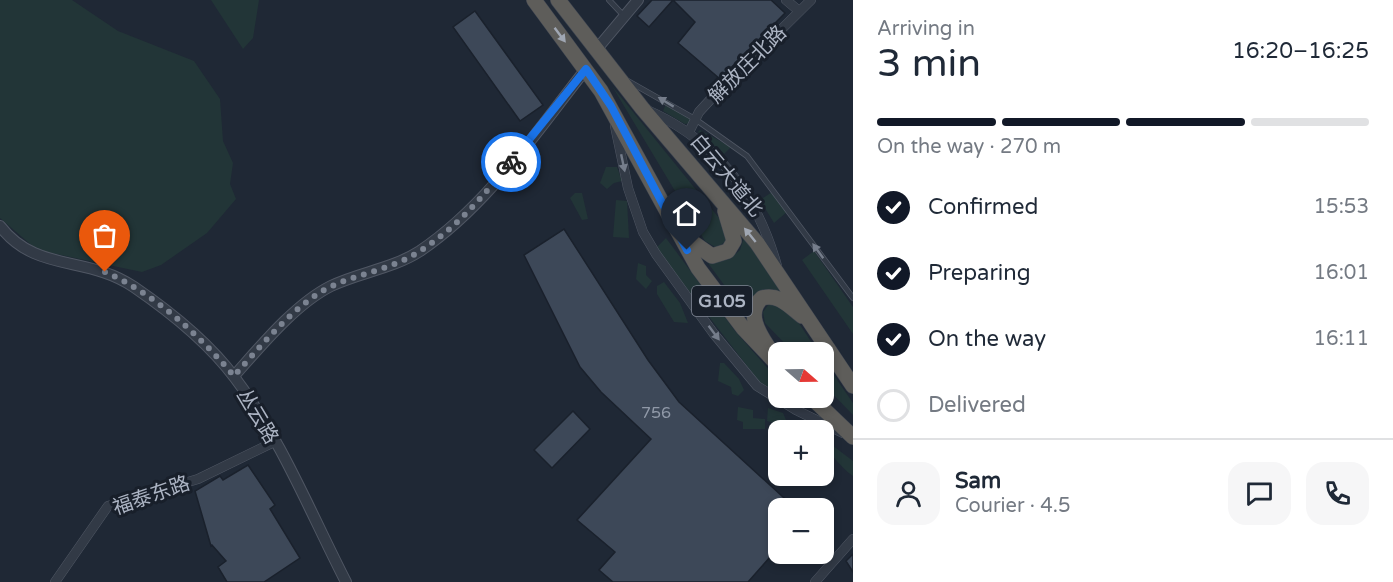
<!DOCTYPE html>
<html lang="en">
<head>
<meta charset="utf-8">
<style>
  :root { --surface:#fff; --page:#f6f6f7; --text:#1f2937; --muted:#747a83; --line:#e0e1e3; --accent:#111827 }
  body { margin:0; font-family:"Varela Round","Noto Sans SC",sans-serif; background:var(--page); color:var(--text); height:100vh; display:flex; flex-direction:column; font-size:22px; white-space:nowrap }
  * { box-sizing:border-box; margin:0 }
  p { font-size:20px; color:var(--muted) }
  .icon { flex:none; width:33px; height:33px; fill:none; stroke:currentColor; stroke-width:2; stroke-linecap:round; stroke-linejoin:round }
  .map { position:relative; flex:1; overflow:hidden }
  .sheet { display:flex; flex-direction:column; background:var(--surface); width:540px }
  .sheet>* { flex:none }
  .needle { width:39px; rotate:110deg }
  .buttons { position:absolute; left:768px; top:342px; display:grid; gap:12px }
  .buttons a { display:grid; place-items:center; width:66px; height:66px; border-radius:12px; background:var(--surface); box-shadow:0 3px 9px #0003; font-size:30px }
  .pin { position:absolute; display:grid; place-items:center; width:51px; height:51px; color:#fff; margin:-62px -26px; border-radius:50% 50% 50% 0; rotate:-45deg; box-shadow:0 0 6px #0007 }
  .pin .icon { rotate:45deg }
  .courier { position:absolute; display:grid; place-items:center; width:60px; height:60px; margin:-30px; border:4px solid #1a73e8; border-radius:50%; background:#fff; color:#222; box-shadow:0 2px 8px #0007 }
  .overview em { font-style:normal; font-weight:600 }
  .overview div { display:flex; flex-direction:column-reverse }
  .overview { display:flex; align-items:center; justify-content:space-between; height:102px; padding:0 24px }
  h1 { font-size:39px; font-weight:600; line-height:45px }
  .bar { display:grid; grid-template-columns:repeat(4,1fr); gap:9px 6px; align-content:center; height:72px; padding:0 24px }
  .bar i { height:8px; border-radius:4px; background:var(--line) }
  .bar .selected { background:var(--accent) }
  .bar p { grid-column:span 4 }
  .line { display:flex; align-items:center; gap:15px; padding:0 24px; border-top:2px solid var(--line) }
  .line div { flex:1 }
  .round { display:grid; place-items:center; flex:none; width:63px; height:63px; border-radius:18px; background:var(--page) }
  ol { padding:0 24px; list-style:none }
  li { display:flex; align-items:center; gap:18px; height:66px }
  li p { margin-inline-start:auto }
  li .icon { padding:6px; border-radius:50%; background:var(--accent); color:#fff; stroke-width:4 }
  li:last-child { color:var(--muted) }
  li i { width:33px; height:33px; border:3px solid var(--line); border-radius:50% }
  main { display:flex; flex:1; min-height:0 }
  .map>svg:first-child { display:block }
</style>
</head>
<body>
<main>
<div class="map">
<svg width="853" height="582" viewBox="0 0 853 582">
  <rect width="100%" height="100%" fill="#1f2835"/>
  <path fill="#223537" d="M0,0H72L118,31L194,61L220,99L223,141L233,163L230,184L236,199L207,233L161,265L142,272L37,250L0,218Z
    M211,0H259L253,38L243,49Z
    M612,86L723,223L727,240L717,248L705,241Z
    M666,104L691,120L689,123L685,124L663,111Z
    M700,130L731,147L724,154L698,132Z
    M606,167H617L622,181L614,183L607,189L600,183Z
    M772,192L788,211L774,223L760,200Z
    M575,193H582L588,219L582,220L570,198Z
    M616,200L627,201L629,238L613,237Z
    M744,237L785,294L778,291L749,319L708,263L730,259L740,250Z
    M666,238L735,331L778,380V393L761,384L659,252L657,247Z
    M814,251L853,307V334L802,260Z
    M638,263L646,266V275L652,281L646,289L636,279Z
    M664,282L680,303L688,323L674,322L657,294V286Z
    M769,304C791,302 807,337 818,352H793L765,323L763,312Z
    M824,361L853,403V415L824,385Z
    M720,363H724L739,379L744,390L738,396L732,394L731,387L718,381Z
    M738,407L753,410V418L765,419V429H743V422L737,420Z
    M768,408L783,413L786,420L798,424V430H779L780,425L767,421Z
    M824,439L853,461V476C842,469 832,453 824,449Z"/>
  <path fill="#3d4858" stroke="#1a212c" stroke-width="1.5" d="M652,0H771L785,13L720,79L678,43L695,22L673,0L649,27L637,16Z
    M475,11L543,105L520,121L453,27Z
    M564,229L648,360L679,402L795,508H778V548L748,582H613L599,570L615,552L577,520L651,439L601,392L580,367L524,255Z
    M573,411L590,429L552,468L534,450Z
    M248,465L275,505L270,509L300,558L264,582H227L218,567L226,561L212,545L211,546L195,491L220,476L223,480Z
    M853,554V572L846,561Z"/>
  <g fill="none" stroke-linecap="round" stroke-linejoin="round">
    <defs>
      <path id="service" d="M609,0L624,16
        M628,81L695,119L747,156L853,298"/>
      <path id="minor" d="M786,0L799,11
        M647,110C716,140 757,194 777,266
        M615,126L628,188L643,232L656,254L714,334L757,386L796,410L843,433
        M689,132L699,112L710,100L811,0
        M55,582L108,506L198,479L274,442
        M815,582L853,539"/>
      <path id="tertiary" d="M596,50L638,0
        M0,226C36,273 87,255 134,287C169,311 209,343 235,378C281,439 311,514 346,582
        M234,376C260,347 295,304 331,286C360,272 392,269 420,251C488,205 536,132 586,69"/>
      <path id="trunk" d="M534,0L601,91L698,268L743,328L778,365
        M558,0L642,108L757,243L853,386
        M685,237L712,256L728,251L734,241L725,211
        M768,347C758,332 746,312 762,298C779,293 790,307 802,316
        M812,398L853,437"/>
    </defs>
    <use href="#service" stroke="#505764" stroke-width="6"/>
    <use href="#minor" stroke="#505764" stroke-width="10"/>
    <use href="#tertiary" stroke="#505764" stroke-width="12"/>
    <use href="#trunk" stroke="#3d4450" stroke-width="16"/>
    <use href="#service" stroke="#323a46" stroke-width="4.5"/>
    <use href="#minor" stroke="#323a46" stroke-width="9"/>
    <use href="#tertiary" stroke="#323a46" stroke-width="10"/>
    <use href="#trunk" stroke="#5e5d5a" stroke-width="15"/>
  </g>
  <defs><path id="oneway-solid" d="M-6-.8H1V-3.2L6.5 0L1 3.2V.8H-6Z" transform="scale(1.5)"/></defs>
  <g fill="#a0a7b3">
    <use href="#oneway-solid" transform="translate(560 35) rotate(53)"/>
    <use href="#oneway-solid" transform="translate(750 235) rotate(-129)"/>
  </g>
  <g fill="#757d8b">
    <use href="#oneway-solid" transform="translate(666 102) rotate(-149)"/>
    <use href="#oneway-solid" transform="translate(623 163) rotate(78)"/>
    <use href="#oneway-solid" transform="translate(818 251) rotate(-126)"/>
    <use href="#oneway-solid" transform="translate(714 333) rotate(53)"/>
  </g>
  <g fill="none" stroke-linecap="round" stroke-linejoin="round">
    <path stroke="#7b8391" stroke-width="6" stroke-dasharray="0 10.8" d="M105,272C154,293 200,336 234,376C259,348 287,314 319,293C345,277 376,273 404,260C448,238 481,199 511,162"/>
    <path stroke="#1a73e8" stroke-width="8" d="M511,162L586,69L611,106L687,250"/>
  </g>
  <g text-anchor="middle" stroke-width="6" stroke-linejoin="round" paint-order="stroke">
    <g font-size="16" fill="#9099a8">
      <text x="656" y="418">756</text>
    </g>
    <rect fill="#181f2a" stroke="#808795" stroke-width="1.5" x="692" y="286" width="60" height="30" rx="4.5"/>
    <g font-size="18" font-weight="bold" fill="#acb4c3">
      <text x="722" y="307">G105</text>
    </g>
    <g font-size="20" fill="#acb4c3" stroke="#181f2a">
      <text transform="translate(747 64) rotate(-45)" y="7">解放庄北路</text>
      <text transform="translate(727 175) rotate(50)" y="7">白云大道北</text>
      <text transform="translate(258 416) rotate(59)" y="7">丛云路</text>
      <text transform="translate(151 495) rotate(-19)" y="7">福泰东路</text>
    </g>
  </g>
</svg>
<div class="buttons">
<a><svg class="needle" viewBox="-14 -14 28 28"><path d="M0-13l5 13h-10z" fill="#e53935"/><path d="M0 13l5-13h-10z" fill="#747a83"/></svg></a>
<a>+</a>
<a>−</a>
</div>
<div class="pin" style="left:105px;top:272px;background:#ea580c"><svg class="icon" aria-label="bag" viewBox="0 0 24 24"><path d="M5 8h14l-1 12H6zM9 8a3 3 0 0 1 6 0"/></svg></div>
<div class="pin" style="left:687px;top:250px;background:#1f2937"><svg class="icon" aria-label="home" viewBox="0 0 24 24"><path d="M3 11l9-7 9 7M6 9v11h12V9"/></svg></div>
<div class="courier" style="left:511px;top:162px"><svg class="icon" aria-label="bike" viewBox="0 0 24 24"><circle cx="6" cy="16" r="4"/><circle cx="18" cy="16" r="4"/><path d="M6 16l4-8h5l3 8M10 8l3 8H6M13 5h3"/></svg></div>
</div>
<section class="sheet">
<div class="overview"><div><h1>3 min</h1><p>Arriving in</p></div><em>16:20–16:25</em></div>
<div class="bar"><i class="selected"></i><i class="selected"></i><i class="selected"></i><i></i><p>On the way · 270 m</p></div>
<ol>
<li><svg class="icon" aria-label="check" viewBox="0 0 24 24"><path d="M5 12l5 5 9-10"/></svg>Confirmed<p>15:53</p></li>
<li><svg class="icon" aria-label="check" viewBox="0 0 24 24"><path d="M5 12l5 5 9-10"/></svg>Preparing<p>16:01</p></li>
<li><svg class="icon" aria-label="check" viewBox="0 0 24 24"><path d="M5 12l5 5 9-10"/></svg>On the way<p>16:11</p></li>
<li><i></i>Delivered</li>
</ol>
<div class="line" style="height:108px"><a class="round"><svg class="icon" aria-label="person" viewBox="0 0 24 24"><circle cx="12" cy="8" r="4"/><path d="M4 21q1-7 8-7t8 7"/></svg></a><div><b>Sam</b><p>Courier · 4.5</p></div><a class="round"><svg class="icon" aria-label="chat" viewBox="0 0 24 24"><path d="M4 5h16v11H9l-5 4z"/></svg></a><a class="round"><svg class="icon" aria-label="phone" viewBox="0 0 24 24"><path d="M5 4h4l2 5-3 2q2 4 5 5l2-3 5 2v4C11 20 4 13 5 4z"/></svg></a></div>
</section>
</main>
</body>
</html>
